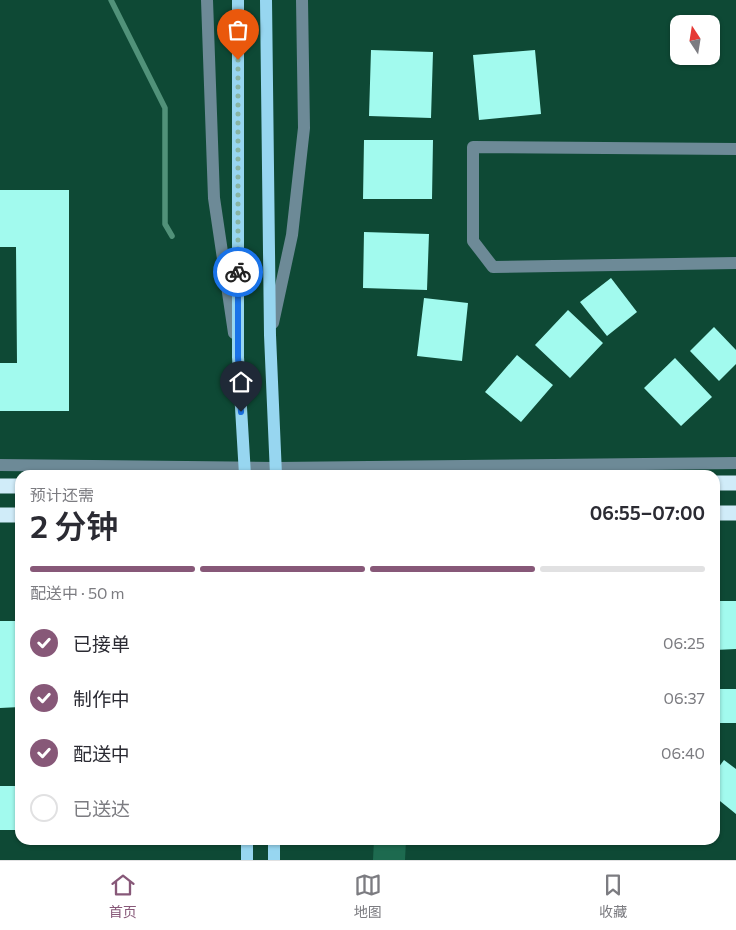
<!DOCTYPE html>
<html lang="zh">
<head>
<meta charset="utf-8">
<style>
  :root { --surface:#fff; --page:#f2f2f3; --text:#2b2b33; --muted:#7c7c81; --line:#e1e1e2; --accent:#875878 }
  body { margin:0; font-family:Commissioner,"Noto Sans SC",sans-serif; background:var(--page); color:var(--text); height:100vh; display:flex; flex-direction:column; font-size:19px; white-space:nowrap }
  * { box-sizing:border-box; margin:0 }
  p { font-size:16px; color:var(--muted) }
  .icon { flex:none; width:28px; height:28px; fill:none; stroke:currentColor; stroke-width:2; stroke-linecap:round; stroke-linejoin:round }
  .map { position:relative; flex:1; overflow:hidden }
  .drawer { position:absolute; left:15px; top:470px; width:705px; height:375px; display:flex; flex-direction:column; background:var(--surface); border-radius:15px; box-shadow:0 1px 4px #0004 }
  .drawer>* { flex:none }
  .needle { width:32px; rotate:348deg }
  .fabs { position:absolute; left:670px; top:15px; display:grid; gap:10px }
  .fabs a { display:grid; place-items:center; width:50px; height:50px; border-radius:10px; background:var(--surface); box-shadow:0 1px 4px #0004; font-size:25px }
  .pin { position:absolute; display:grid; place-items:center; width:42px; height:42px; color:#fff; margin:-51px -21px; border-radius:50% 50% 50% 0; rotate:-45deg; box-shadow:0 0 5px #0007 }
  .pin .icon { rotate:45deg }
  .courier { position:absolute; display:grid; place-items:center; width:50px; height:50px; margin:-25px; border:4px solid #1a73e8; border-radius:50%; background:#fff; color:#222; box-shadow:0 1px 6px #0007 }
  .overview em { font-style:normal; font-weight:600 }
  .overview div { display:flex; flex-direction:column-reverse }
  .overview { display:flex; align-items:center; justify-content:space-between; height:85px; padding:0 15px }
  h1 { font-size:32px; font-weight:600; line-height:38px }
  .bar { display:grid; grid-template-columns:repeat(4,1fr); gap:8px 5px; align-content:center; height:60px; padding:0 15px }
  .bar i { height:6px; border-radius:4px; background:var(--line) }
  .bar .selected { background:var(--accent) }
  .bar p { grid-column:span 4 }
  ol { padding:0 15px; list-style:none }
  li { display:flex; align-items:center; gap:15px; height:55px }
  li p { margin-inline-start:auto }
  li .icon { padding:5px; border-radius:50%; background:var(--accent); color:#fff; stroke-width:4 }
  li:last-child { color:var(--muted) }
  li i { width:28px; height:28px; border:2px solid var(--line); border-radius:50% }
  .tab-bar { display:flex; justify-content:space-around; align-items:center; height:70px; border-top:1px solid var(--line); background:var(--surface); font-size:14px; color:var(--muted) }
  .tab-bar a { display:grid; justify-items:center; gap:2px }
  .tab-bar .selected { color:var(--accent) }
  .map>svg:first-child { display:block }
</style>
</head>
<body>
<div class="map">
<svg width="736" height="860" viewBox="0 0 736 860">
  <rect width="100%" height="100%" fill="#0e4935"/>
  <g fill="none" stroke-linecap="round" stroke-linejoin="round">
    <path stroke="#519179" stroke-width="5.5" d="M111,0L165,108V224L172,236"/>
    <path stroke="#1d6a4f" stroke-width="32" d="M389,860L390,840"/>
  </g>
  <path fill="#a2faee" d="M371,50L433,52L431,118L369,116Z
    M535,50L541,114L479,120L473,55Z
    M364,140H433L432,199H363Z
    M0,190H69V411H0V363H17L16,247H0Z
    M364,232L429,234L427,290L363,288Z
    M611,278L637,312L607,336L580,302Z
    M424,298L468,303L462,361L417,356Z
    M568,310L603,343L570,378L535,345Z
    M714,327L736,350V364L719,381L690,351Z
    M517,355L553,385L521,422L485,392Z
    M675,358L712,397L681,426L644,388Z
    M715,601H736V649L715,650Z
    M0,621H20V707L0,708Z
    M715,689H736V723H715Z
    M724,760L736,769V814L715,797V772Z
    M0,786H20V830H0Z"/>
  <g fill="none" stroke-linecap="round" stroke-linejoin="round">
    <path stroke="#6d8a97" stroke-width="12" d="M207,0L214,198L234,333
      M736,149L473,147V241L493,267L736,263
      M273,323L292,235L304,128L302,0
      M0,465L276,468L736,463"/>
    <path stroke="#97d6f0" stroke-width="12" d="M238,0V357L245,475
      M266,0L270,335L276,475
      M247,840V860
      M274,860V840"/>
    <path stroke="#d0ecf9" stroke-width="15" d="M715,483H736
      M0,486H20
      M715,513H736
      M0,515H20"/>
  </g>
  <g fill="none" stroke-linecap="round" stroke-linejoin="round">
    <path stroke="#88b4a2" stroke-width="5" stroke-dasharray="0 9" d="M238,60V272"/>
    <path stroke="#1a73e8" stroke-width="6" d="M238,272V357L241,412"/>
  </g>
</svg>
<div class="fabs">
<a><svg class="needle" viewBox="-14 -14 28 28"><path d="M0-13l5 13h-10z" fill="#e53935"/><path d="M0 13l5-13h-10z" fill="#7c7c81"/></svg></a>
</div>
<div class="pin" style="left:238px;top:60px;background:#ea580c"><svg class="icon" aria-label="bag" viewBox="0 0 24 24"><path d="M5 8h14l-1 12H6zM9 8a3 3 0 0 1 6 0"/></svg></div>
<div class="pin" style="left:241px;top:412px;background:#1f2937"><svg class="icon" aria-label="home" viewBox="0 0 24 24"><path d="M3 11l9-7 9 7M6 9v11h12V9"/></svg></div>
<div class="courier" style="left:238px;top:272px"><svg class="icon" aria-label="bike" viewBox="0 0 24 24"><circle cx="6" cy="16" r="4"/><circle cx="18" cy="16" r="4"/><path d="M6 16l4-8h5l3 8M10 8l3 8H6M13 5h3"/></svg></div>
<section class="drawer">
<div class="overview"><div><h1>2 分钟</h1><p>预计还需</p></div><em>06:55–07:00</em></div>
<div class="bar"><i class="selected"></i><i class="selected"></i><i class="selected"></i><i></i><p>配送中 · 50 m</p></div>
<ol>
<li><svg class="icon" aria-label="check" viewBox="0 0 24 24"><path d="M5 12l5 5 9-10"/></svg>已接单<p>06:25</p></li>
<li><svg class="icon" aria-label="check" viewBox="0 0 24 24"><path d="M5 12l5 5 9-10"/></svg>制作中<p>06:37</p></li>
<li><svg class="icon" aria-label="check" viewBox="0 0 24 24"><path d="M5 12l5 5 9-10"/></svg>配送中<p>06:40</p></li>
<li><i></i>已送达</li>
</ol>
</section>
</div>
<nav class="tab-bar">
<a class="selected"><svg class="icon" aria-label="home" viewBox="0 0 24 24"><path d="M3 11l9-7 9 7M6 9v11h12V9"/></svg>首页</a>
<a><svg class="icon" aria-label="map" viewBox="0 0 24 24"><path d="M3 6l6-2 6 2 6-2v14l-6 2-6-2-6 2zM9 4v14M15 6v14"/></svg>地图</a>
<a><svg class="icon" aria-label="saved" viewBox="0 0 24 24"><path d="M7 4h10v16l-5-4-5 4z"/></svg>收藏</a>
</nav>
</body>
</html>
